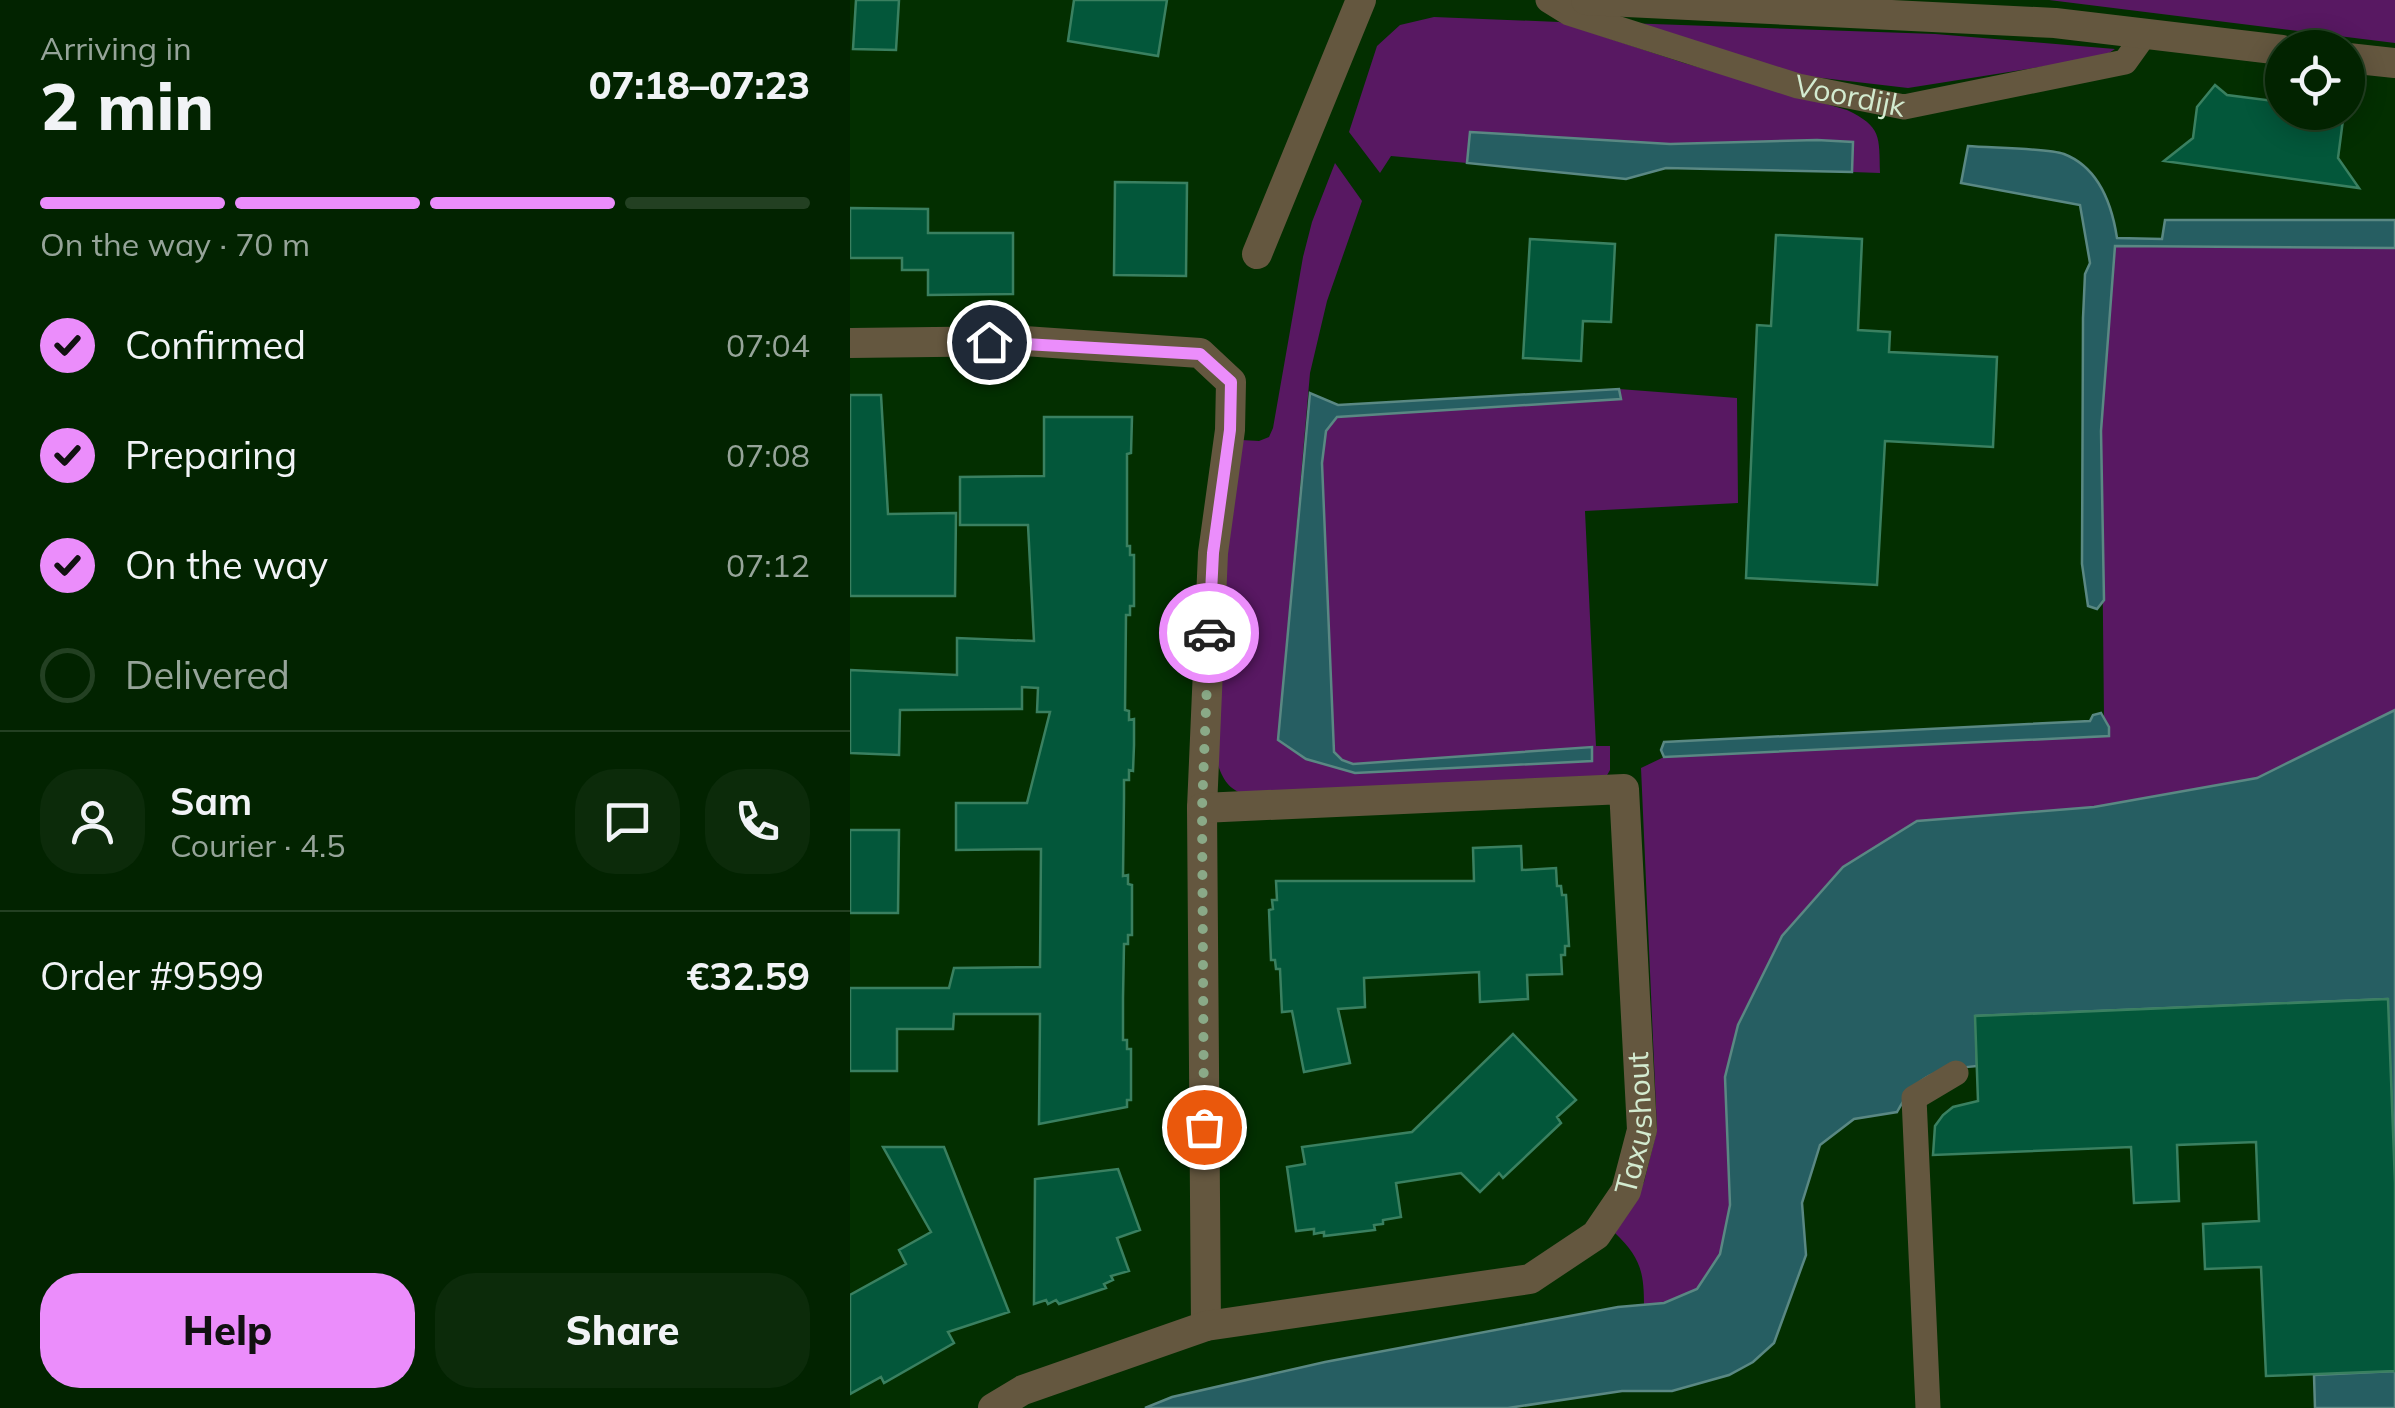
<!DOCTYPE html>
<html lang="en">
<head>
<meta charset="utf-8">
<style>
  :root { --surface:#022300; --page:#0c2b0a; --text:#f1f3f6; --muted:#96a499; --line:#234022; --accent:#eb8dfb }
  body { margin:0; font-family:Mulish,sans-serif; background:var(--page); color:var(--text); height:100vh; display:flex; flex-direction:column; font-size:38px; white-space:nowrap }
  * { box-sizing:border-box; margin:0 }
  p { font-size:32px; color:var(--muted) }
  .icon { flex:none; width:55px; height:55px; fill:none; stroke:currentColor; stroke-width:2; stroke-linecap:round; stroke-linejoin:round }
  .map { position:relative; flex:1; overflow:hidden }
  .sheet { display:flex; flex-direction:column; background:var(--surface); width:850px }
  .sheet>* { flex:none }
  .buttons { position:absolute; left:1415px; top:30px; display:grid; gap:20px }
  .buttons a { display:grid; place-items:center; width:100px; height:100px; border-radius:50%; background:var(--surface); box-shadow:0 5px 25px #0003,0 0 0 2px var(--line); font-size:50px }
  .pin { position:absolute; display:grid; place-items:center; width:85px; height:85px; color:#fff; margin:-42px; border:5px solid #fff; border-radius:50%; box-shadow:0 2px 10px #0007 }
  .courier { position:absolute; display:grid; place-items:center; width:100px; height:100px; margin:-50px; border:8px solid #eb8dfb; border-radius:50%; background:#fff; color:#222; box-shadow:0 2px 12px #0007 }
  .overview em { font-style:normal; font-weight:800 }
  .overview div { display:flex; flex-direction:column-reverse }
  .overview { display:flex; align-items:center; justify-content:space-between; height:170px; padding:0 40px }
  h1 { font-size:65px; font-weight:800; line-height:75px }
  .bar { display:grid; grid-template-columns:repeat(4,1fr); gap:15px 10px; align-content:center; height:120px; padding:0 40px }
  .bar i { height:12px; border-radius:8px; background:var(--line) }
  .bar .selected { background:var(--accent) }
  .bar p { grid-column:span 4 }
  .line { display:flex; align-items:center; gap:25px; padding:0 40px; border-top:2px solid var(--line) }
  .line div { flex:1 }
  .round { display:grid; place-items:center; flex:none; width:105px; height:105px; border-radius:40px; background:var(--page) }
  ol { padding:0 40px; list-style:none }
  li { display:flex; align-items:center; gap:30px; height:110px }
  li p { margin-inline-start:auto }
  li .icon { padding:10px; border-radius:50%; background:var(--accent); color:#111; stroke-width:4 }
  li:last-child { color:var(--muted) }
  li i { width:55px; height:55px; border:5px solid var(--line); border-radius:50% }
  .button { display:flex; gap:20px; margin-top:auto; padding:20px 40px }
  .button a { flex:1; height:115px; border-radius:40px; background:var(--accent); color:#111; font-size:40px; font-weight:800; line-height:115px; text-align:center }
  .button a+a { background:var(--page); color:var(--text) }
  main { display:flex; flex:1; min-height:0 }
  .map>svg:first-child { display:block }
</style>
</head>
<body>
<main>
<section class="sheet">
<div class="overview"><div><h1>2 min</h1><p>Arriving in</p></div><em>07:18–07:23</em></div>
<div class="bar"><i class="selected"></i><i class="selected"></i><i class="selected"></i><i></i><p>On the way · 70 m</p></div>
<ol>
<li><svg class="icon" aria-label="check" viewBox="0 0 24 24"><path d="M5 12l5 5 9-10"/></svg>Confirmed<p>07:04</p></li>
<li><svg class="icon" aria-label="check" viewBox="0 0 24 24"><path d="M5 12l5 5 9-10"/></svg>Preparing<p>07:08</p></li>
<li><svg class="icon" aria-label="check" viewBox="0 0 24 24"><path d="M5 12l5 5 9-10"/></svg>On the way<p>07:12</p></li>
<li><i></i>Delivered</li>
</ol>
<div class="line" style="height:180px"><a class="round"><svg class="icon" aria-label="person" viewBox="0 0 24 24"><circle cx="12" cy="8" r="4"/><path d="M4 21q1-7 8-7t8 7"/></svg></a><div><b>Sam</b><p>Courier · 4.5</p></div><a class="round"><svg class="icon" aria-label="chat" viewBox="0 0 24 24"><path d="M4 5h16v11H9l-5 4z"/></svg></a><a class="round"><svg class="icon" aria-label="phone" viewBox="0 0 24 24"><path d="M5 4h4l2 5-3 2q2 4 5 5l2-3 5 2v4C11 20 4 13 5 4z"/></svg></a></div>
<div class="line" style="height:130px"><div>Order #9599</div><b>€32.59</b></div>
<div class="button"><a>Help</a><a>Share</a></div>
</section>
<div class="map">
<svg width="1545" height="1408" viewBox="0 0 1545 1408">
  <rect width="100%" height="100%" fill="#032f00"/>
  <path fill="#581862" d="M1199,0H1545V43Z
    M584,17L709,22L834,63L997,110C1032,127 1029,136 1030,173L1002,172V142L967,140L820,144L620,132L617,163L541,156L530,173L499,132L527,46L550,25Z
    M775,23L1085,34L1265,49L1253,57L1058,88L955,76Z
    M485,163L512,201L477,301L460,373L428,739L456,758L505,773L742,761L741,747L503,764L492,760L484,751L472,463L476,431L487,417L770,399L769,389L887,398L888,503L735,511L746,746H760V770L756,777L399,797C381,790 374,783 368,765L376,553L391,440L409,441L419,437L423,428L453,257L462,222Z
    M1265,245L1545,248V710L1407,778L1244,807L1067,821L994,867L932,936L875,1077L880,1205L870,1254L847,1289L814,1303L794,1305C794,1271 790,1257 765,1233L794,1182L807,1130L791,768L814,757L1259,736L1254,717L1251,431Z"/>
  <path fill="#265e62" stroke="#5a8883" stroke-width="2.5" d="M620,132L820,144L967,140L1003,142L1002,172L816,168L776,179L617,163Z
    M1118,146C1139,148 1198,148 1214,154C1250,168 1262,205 1267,238L1312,239L1315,220H1545V248L1265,246L1251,431L1254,600L1247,609L1238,606L1232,564L1233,318L1235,274L1240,263L1230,205L1111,183Z
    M769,389L771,399L487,417L476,431L472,463L484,752L492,760L503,764L742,747V761L505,773L456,759L428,740L460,393L488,405Z
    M1545,710V1183L1537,999L1126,1016L1127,1066C1085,1070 1068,1073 1047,1112L1004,1119L970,1145L952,1203L956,1255L924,1343L903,1362L879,1375L822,1391H772L658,1408H295L322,1397L475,1362L768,1307L814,1303L847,1289L870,1254L880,1205L875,1077L888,1025L932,936L993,867L1067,821L1244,807L1407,778Z
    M1251,713L1259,727V736L814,757L811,750L814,742L1240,721L1243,715Z
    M1545,1371V1408H1465L1464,1375Z"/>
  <path fill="#03573a" stroke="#3a8060" stroke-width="2.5" d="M6,0H49L46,50L3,49Z
    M224,0H317L308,56L218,41Z
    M1365,85L1377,95L1432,102V112H1494L1488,158L1509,188L1314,161L1343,138L1347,107Z
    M265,182L337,183L336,276L264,275Z
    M0,208L78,209V233H163V294L78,295V270H52V258H0Z
    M926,235L1012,239L1008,330L1040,332L1039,352L1147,357L1143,447L1035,441L1027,585L896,578L907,325L921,326Z
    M680,239L765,244L761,322L733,321L731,361L673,358Z
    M0,395H31L38,514L106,513L105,596H0Z
    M194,417H282L281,453L277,454V546H280V555H284V606H280V615H276L275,710L279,711V720L284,719V745L283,771L279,770V780H274V798L273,876L278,875V884L282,885V935H278V944H274L273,998V1040H277V1049H281V1100H277V1107L189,1124L190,1014H104L103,1029H47V1071H0V988H99L104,968L190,967L191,849L106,850V803H177L200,712H187L188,688L172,687V709L50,710L49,755L0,753V670L107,675V638L184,641L178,525H110V477L194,476Z
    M0,830H49L48,913H0Z
    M671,846L672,870L706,868L707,886H711L712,895H716L719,946H715V955H711L712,974L677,975L678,999L630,1002L629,972L514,978L515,1007L488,1009L500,1063L454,1072L442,1011L432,1012L430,969H426L425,960H421L419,910L423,909L422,900H427L426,881H624L623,848Z
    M1538,999L1545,1183V1371L1416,1376L1411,1267L1355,1269L1353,1224L1409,1221L1406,1142L1327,1145L1329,1201L1284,1203L1281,1147L1083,1155L1085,1126L1093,1115L1103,1107L1128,1101L1125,1016Z
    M663,1034L726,1100L707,1117L711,1123L653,1178L649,1173L630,1192L611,1173L546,1183L551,1217L533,1220V1224L524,1225L525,1230L474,1236V1232L464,1234V1229L446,1231L437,1167L455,1164L452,1147L562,1132Z
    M33,1147H94L159,1312L98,1332L104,1343L34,1383L31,1377L0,1394V1295L56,1264L49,1250L81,1232Z
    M268,1169L290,1230L267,1238L279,1271L261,1276L263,1280L254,1284L256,1288L209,1304L206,1300L198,1304L196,1300L184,1304L185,1179Z"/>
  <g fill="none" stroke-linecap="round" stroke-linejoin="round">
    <g stroke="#64573f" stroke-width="25">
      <path id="s1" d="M698,0L719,13L948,86L1054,107L1275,62L1295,34"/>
      <path d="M1078,1408L1064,1098L1106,1073"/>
    </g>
    <g stroke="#64573f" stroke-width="30">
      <path d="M736,0L1205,23L1432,50"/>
      <path d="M1498,58L1545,63"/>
      <path d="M407,254L511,0"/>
      <path d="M0,343L174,341L350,353L381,382L380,430L363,553L352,808L356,1326"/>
      <path id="s2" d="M143,1408L173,1390L356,1326L680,1279L746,1235L776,1191L792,1130L774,789L352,808"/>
    </g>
  </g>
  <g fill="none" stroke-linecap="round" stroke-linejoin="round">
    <path stroke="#8aa987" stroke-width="10" stroke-dasharray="0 18" d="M354,1127L352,808L359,633"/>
    <path stroke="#eb8dfb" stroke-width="12" d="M139,342L350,354L381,382L380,430L363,553L359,633"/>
  </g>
  <g text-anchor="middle" stroke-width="8" stroke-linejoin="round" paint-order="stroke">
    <g font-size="30" fill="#d3ebd0" stroke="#032f00">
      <text dy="10" stroke="none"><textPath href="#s1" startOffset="318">Voordijk</textPath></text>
      <text dy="10" stroke="none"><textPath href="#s2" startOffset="758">Taxushout</textPath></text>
    </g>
  </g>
</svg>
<div class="buttons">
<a><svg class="icon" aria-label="locate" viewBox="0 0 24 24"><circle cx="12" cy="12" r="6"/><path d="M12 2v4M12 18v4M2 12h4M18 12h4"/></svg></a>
</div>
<div class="pin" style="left:354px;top:1127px;background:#ea580c"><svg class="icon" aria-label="bag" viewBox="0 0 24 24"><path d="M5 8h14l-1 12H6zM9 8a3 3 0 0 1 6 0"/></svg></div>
<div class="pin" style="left:139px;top:342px;background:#1f2937"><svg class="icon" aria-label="home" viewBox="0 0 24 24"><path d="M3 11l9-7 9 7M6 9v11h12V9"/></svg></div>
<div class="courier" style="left:359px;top:633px"><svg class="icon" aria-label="car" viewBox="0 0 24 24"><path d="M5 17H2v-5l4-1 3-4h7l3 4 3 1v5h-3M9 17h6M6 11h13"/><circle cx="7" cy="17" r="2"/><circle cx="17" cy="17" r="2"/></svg></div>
</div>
</main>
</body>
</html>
